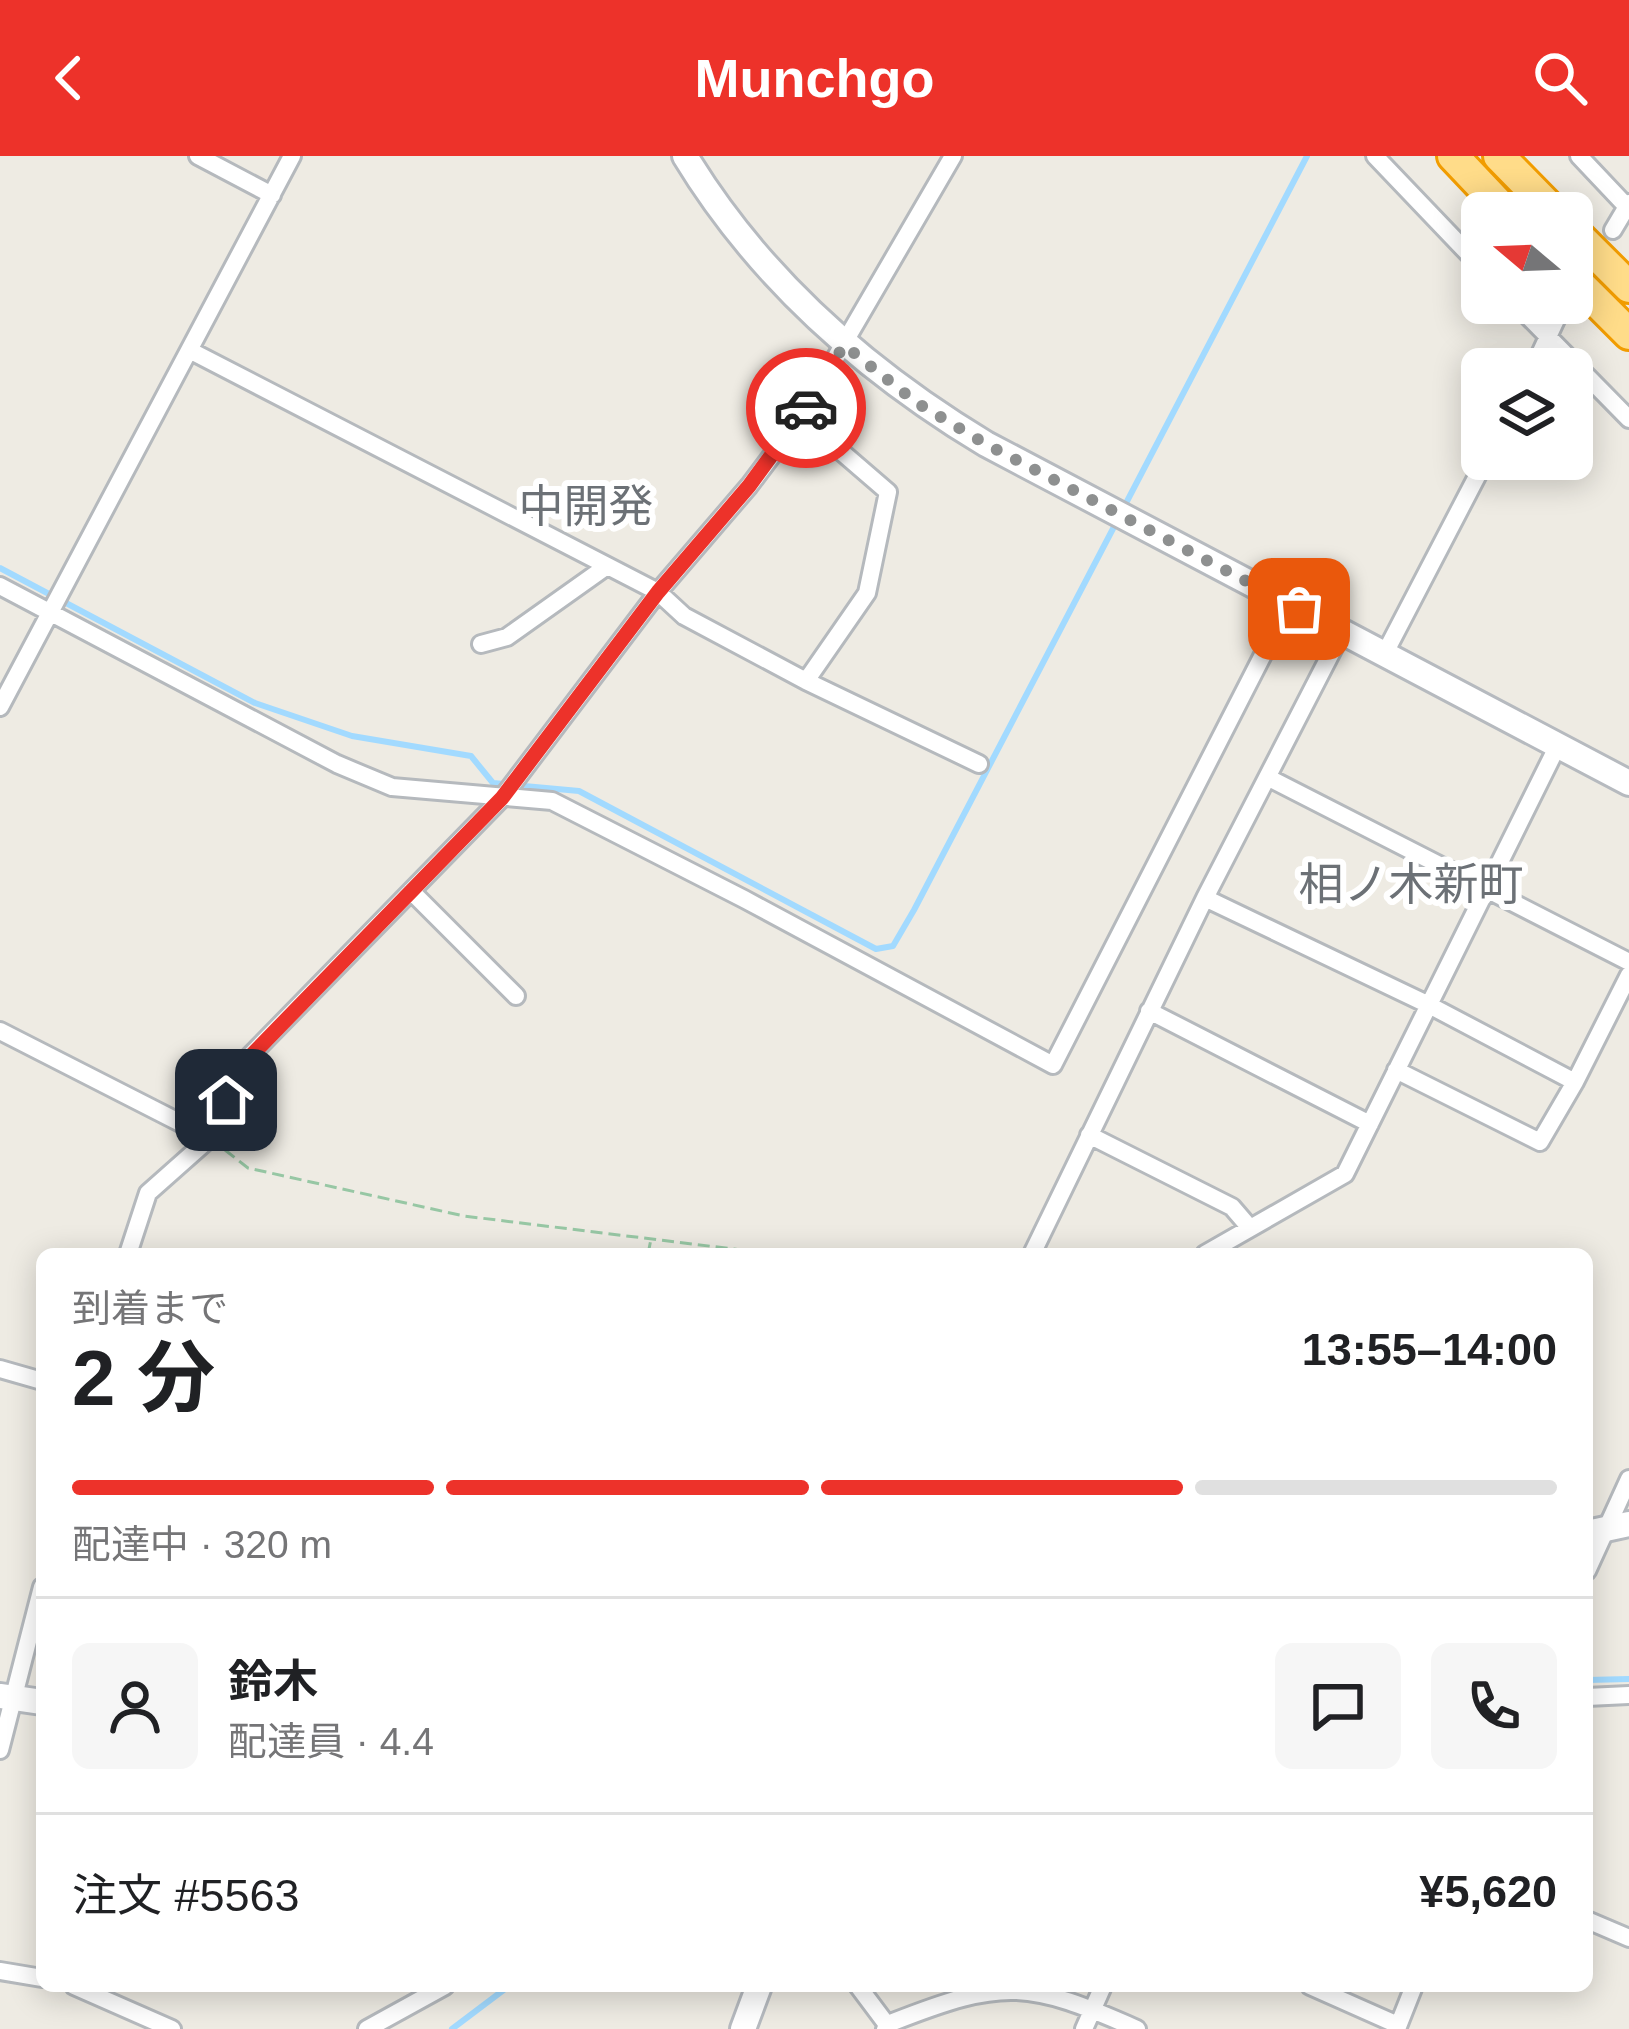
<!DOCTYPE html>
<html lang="ja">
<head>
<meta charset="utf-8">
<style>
  :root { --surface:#fff; --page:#f6f6f6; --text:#202124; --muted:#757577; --line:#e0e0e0; --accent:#ed322a }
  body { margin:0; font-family:Helvetica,"Noto Sans JP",sans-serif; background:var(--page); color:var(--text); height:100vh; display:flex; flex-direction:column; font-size:45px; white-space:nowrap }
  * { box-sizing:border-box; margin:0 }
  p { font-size:39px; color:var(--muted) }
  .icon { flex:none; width:66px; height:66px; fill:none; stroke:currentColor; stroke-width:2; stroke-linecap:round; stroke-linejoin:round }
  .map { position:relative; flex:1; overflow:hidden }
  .side { position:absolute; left:36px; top:1092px; width:1557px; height:744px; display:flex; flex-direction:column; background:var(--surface); border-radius:18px; box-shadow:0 6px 30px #0003 }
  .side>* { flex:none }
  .needle { width:78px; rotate:289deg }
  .buttons { position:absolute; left:1461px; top:36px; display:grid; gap:24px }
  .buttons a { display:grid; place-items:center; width:132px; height:132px; border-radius:18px; background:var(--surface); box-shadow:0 6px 30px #0003; font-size:60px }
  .pin { position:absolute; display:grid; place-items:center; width:102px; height:102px; color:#fff; margin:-51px; border-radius:24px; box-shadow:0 6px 18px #0006 }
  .courier { position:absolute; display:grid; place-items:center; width:120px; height:120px; margin:-60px; border:9px solid #ed322a; border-radius:50%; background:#fff; color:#222; box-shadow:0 3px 15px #0007 }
  .overview em { font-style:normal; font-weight:700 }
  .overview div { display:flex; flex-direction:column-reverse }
  .overview { display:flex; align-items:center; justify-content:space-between; height:204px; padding:0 36px }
  h1 { font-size:78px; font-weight:700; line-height:90px }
  .bar { display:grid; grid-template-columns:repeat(4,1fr); gap:18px 12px; align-content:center; height:144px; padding:0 36px }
  .bar i { height:15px; border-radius:9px; background:var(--line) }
  .bar .selected { background:var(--accent) }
  .bar p { grid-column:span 4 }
  .line { display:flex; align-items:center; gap:30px; padding:0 36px; border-top:3px solid var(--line) }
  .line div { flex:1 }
  .round { display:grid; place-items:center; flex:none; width:126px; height:126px; border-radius:18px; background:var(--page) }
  header { display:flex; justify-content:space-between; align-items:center; height:156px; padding:0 36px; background:var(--accent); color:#fff; font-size:54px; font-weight:700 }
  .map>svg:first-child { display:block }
</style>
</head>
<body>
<header><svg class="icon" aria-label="back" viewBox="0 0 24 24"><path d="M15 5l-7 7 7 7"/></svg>Munchgo<svg class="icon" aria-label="search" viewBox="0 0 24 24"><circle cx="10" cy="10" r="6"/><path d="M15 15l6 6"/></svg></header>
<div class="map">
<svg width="1629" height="1873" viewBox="0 0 1629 1873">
  <rect width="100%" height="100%" fill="#eeebe3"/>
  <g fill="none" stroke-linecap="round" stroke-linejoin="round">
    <path stroke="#a2daff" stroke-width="6" d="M1123,353L1307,0
      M0,412L255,547L352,580L471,600L493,627L579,635L876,793L893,790L914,754L1117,365
      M1587,1524L1629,1523
      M452,1873L509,1830"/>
    <defs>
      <path id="street" d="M198,0L272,39
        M1375,0L1482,112
        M1579,0L1629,53
        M1613,74L1629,47
        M1515,147L1629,263
        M191,195L658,436L684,460L806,525L867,437L888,336L801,261
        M1533,213L1560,155
        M0,430L337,608L392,631L552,645L744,743L1053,909L1289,448
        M481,488L507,481L607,410
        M1385,497L1486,303
        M806,525L979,608
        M0,551L292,0
        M1269,622L1629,806
        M411,735L516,840
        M1205,742L1429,849L1575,926L1629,819
        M1149,855L1370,968
        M0,875L210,982
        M1396,914L1540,986L1575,926
        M1089,979L1232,1051L1250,1072
        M128,1098L148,1037L210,982L243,907L502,642L658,436L749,330L801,261L953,0
        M1032,1098L1205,742L1342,476
        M1205,1098L1345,1018L1558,589
        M0,1213L42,1225
        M1587,1415L1629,1323
        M1587,1541L1629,1539
        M0,1594L42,1431
        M1587,1764L1629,1782
        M0,1815L42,1822
        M74,1830L172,1873
        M858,1830L888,1870
        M1310,1830L1398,1869
        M367,1873L445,1830
        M885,1873L893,1866C1005,1822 1028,1825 1137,1873
        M1084,1873L1103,1830
        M1397,1873L1414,1830"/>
      <path id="secondary" d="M685,0C759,122 865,215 986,288L1629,627
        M1587,1377L1629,1368
        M0,1540L42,1546
        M743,1873L759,1830"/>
      <path id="highway" d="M1453,0L1507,57
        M1499,0L1555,57
        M1572,74L1629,131
        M1572,121L1629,178"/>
    </defs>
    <use href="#street" stroke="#b5b9bd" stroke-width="22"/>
    <use href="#secondary" stroke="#b6babf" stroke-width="30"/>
    <use href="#highway" stroke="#f19c00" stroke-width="36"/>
    <path stroke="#97c7a4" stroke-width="3" stroke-dasharray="12 6" stroke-linecap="butt" d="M225,994L248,1012L464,1060L774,1098
      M648,1098L651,1083"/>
    <use href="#street" stroke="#fff" stroke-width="16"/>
    <use href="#secondary" stroke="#fff" stroke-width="24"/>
    <use href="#highway" stroke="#ffdc89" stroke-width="30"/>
  </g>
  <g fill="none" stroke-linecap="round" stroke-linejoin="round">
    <path stroke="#8e9090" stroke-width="12" stroke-dasharray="0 21.6" d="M806,252L844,189L917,247L986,288L1299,453"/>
    <path stroke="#ed322a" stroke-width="15" d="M226,944L243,908L502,642L658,436L749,330L806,252"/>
  </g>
  <g text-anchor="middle" stroke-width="12" stroke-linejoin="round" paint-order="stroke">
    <g font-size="45" fill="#6c7176" stroke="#fff">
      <text x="586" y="366">中開発</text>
      <text x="1411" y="744">相ノ木新町</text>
    </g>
  </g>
</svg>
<div class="buttons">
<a><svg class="needle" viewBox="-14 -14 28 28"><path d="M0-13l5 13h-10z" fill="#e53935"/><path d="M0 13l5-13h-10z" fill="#757577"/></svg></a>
<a><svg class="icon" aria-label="layers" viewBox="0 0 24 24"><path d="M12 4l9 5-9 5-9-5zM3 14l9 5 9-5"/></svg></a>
</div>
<div class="pin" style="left:1299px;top:453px;background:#ea580c"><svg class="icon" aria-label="bag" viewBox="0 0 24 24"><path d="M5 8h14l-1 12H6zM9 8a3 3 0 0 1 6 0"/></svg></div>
<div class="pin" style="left:226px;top:944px;background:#1f2937"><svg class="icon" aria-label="home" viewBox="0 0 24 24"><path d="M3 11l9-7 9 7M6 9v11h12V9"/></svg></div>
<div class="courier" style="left:806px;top:252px"><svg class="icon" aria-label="car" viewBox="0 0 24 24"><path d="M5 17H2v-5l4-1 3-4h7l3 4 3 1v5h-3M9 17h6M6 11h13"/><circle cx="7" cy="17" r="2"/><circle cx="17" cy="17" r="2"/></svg></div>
<section class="side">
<div class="overview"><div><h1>2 分</h1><p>到着まで</p></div><em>13:55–14:00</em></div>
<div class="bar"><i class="selected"></i><i class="selected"></i><i class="selected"></i><i></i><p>配達中 · 320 m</p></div>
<div class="line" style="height:216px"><a class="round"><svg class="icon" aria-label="person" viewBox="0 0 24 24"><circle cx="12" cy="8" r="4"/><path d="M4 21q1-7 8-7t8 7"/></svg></a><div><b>鈴木</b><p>配達員 · 4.4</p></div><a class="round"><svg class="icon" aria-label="chat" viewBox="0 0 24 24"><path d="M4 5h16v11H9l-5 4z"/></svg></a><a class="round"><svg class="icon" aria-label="phone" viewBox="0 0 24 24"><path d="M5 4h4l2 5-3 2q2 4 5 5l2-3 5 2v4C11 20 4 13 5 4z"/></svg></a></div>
<div class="line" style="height:156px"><div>注文 #5563</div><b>¥5,620</b></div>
</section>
</div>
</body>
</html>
